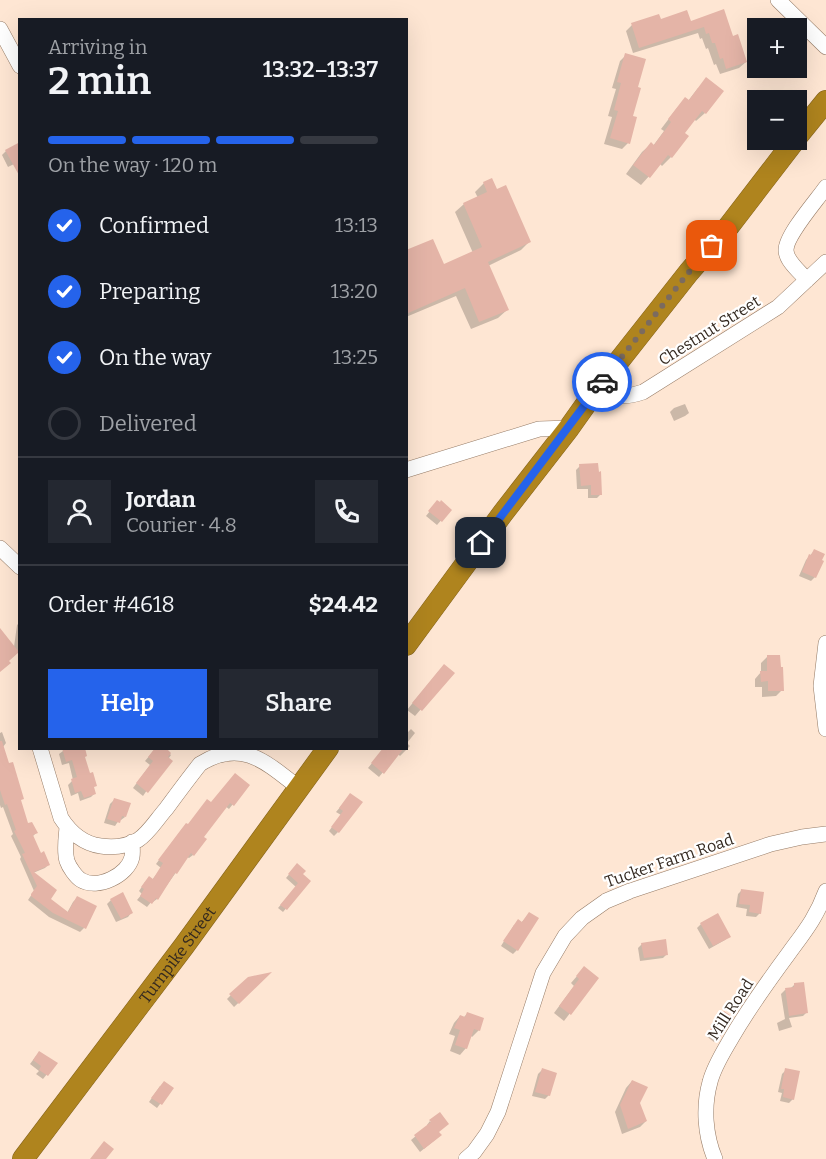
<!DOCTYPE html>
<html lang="en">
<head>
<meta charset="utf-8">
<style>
  :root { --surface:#171b24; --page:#242831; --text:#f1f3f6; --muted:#9ea1a6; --line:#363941; --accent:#2563eb }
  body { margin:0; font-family:Bitter,serif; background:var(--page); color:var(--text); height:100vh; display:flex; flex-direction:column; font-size:22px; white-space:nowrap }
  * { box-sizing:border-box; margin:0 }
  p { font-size:20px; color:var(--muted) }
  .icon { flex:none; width:33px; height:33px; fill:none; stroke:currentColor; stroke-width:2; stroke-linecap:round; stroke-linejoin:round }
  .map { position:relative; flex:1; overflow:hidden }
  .drawer { position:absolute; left:18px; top:18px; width:390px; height:732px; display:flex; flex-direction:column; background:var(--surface); border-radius:0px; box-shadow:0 6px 24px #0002 }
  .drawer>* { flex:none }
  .fabs { position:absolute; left:747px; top:18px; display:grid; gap:12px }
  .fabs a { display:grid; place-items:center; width:60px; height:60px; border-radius:0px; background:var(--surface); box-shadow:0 6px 24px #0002; font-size:30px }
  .pin { position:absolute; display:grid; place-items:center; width:51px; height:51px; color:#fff; margin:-26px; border-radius:12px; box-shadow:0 3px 9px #0006 }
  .courier { position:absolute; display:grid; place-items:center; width:60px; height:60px; margin:-30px; border:4px solid #2563eb; border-radius:50%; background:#fff; color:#222; box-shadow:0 2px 8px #0007 }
  .overview em { font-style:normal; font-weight:600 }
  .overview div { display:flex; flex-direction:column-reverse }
  .overview { display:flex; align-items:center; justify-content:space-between; height:102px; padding:0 30px }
  h1 { font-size:39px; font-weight:600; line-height:45px }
  .bar { display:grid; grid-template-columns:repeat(4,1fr); gap:9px 6px; align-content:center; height:72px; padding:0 30px }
  .bar i { height:8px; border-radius:4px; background:var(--line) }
  .bar .on { background:var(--accent) }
  .bar p { grid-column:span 4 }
  .line { display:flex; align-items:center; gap:15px; padding:0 30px; border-top:2px solid var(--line) }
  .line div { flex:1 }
  .round { display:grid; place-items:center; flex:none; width:63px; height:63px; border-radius:0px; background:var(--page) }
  ol { padding:0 30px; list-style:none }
  li { display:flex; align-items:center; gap:18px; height:66px }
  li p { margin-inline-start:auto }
  li .icon { padding:6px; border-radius:50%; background:var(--accent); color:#fff; stroke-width:4 }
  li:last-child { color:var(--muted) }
  li i { width:33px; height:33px; border:3px solid var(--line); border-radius:50% }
  .cta { display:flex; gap:12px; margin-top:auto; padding:12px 30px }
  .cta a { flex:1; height:69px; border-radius:0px; background:var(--accent); color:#fff; font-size:24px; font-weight:600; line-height:69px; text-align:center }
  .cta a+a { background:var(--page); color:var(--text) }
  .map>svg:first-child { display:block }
</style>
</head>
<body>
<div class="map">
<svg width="826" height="1159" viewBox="0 0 826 1159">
  <rect width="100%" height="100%" fill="#fee6d3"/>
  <path fill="#0003" d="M723,11L732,38L746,62L739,68L720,74L716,64L714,65L708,48L706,49L702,38L700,39L698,33L633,53L626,31L632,25L660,21L690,23Z
    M626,55L632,117L628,143L622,149L604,144L612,117L608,116L616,89L612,88L620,61Z
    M698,88L705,113L696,121L694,119L683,133L687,136L671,157L662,166L660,164L641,185L626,174L642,152L651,144L653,146L664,131L661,129L677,108L688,101Z
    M6,151L20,161L8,167L2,155Z
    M484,183L496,191L529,242L521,250L488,266L507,310L498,318L471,329L456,296L406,317V252L444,266L473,253L455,212L464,204L478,198L475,192Z
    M685,404L689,413L685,416L674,421L670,412L674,408Z
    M580,466L601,494L597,498H588V489H577L576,470Z
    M434,506L450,510L437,525L426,516Z
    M814,551L815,577L811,581L799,576L806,560Z
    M20,622V651L7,661L0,671V639L14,647L17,625Z
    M767,657L782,690L776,696L762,697V687H755V679L761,672V663Z
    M438,672L452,673L415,716L407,710Z
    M411,729L415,733L407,743L410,746L400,756L398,754L379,777L368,768L381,752L394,748H406V734Z
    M2,732L6,743L3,747L27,826L36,833L32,837L41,855L49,864L45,868L33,873L49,899L67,913L73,902L77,898L95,907L84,928L80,932L49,917L28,900L34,891L20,859L21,857L11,836L13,834L3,807L1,808L0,805V733Z
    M156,748H163L171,755L143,796L133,788L150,765L145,761Z
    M63,751L84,757L95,793L91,797L80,801L78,793L71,796L68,785L73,780L69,763L62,765L59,754Z
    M248,785L229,809L225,806L202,837L193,855L189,858L187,857L157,899L153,902L152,901L147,907L137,900L142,894L139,891L145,882L152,880L161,868L156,864L182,829L187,826L211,804Z
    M347,799L338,832L334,836L329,831L341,815L336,812Z
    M114,800L125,817L121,820H119L115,826L104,823L110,804Z
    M297,865L301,874L309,881L283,912L278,908L296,887L286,878Z
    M742,890L760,913L756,917L746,916L747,909L736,907L738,894Z
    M111,900L131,913L128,917L116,922L107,904Z
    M529,914L517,950L513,954L501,946L514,925L521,923Z
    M701,924L729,936L725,940L709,949L697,928Z
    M642,944L667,954L663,958L640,961L638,948Z
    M584,968L597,978L564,1021L554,1013L574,986L571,983Z
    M268,975L234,1007L227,999L248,978Z
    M795,984L807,1012L803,1016L789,1018L792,1027L779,1031L777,1023L785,1019L781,994L785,990L790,989Z
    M467,1014L479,1030L472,1037L471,1036L466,1048L460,1055L450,1051L455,1036L449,1034L454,1023L460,1016L463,1018Z
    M721,1016L731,1017L718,1038L714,1042L706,1036Z
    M36,1056L56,1063L43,1079L36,1074L39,1071L30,1064Z
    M542,1070L549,1095L545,1099L532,1096L538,1074Z
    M786,1070L793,1099L789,1103L780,1101L782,1093L778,1092L782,1074Z
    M632,1081L638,1103L646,1121L640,1127L622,1134L615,1112L626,1088Z
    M160,1086L172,1088L157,1108L149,1102Z
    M430,1121L438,1132L436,1139L420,1152L411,1140L428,1126L427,1125Z"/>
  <path fill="#e4b4a7" d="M724,9L733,36L738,34L747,62L726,69L723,58L720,59L715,43H712L709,33L706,34L704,27L639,48L631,23L659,14L661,19L687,10L691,21Z
    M625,53L646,59L638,87L641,88L633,116L637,117L630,144L610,138L618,111L614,110L621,83L617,82Z
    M706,77L724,91L706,114L702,111L685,133L689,136L672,158L668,155L650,178L633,165L651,142L654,145L671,122L668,119L685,97L689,100Z
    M20,142V177L5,150Z
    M492,178L497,189L506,185L531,242L488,262L509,310L479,322L465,288L406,314V250L433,239L444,264L482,247L463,203L487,192L483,182Z
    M598,463L599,472L601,471L602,495H591V485L581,486L579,464Z
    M437,500L440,502L441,500L452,510L442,522L428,511Z
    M814,549L825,554L822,560L824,561L816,578L802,572L809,554L811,555Z
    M0,628L19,652L9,661L11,663L0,672Z
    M767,655H780L781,667H783L784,691H768V681L761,682L760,671H767Z
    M444,664L455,673L422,711L412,703Z
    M0,741H2L9,763L13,762L24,799L21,800L28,823L32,822L38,833L33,835L41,853L44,851L50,865L34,872L57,890L51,899L68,912L77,896L97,906L86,929L53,913L31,896V894L37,886L22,854L25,853L14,831L16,830L7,804L5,805L0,790Z
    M62,748H85L87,756L85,757L90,773L93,772L97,786L94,787L96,794L84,798L81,791L75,793L71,779L77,777L72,760L66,762Z
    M155,748H166L171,753L168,757L173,761L148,793L136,783L153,761L148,757Z
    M383,748H404L384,774L371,763Z
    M235,773L250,785L234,806L230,803L204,837L207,839L194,856L191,853L177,874L175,873L158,900L156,898L152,904L140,896L144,889L141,887L149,876L153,879L163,863L158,860L186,823L188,824L207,799L211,802Z
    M350,793L363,802L339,833L331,827L343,811L339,808Z
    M114,798L131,803L126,817L122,816L120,823L107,819Z
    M297,863L306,871L303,874L311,881L287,910L280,905L298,883L288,874Z
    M741,889L764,892L761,914L749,912L750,905L739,904Z
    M123,892L133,913L121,919L110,899Z
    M529,912L539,918L518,951L503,941L518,919L522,922Z
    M718,913L731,937L713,946L700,923Z
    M666,939L668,955L644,958L641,943Z
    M584,966L599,978L571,1015L559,1006L579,979L576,976Z
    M272,972L239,1004L229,994L248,977Z
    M804,982L808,1013L789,1016L785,988L794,987V983Z
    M724,1011L733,1017L719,1039L709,1031Z
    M467,1012L484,1018L480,1031L474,1029L467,1049L455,1045L460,1030L454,1028L460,1015L465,1017Z
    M39,1051L58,1063L48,1076L39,1070L41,1066L33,1060Z
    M542,1068L557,1073L550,1096L535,1092Z
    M785,1068L800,1071L794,1100L783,1097L784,1089H781Z
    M632,1080L648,1087L640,1103L647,1121L628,1129L620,1105Z
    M164,1081L174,1088L162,1105L151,1098Z
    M440,1112L449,1124L439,1132L442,1135L424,1149L414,1135L431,1122L429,1120Z
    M104,1141L114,1149L106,1159H90Z"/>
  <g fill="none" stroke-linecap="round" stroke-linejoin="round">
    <defs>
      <path id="minor" d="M778,0L826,47
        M0,29L20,66
        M807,280C800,272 786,261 786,250C786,235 817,200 826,187
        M600,386C619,397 621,399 643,392L778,307L826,262
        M406,470L539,429L569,428
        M0,548L20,567
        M826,643L821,686L826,729
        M40,748L61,818C70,832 84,844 101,846C114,848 127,846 138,840C149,833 157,819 166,809C177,794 188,779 200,764C241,738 266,762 299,788
        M67,828C66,838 64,851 67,861C69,867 76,877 81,880C98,890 128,875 132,857C133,852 132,846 132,842
        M466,1159L474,1152L487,1134L498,1112L543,973L565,936L582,918L606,901L630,891L771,844L802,837L826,834
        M715,1159C705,1135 703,1107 710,1082C714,1066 724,1051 732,1037C749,1008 769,980 789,953C805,931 816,918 826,891"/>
      <g id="highway">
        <path d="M796,138L826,101"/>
        <path d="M406,645L503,513L569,428L596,390L689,272L729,226L795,140"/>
        <path id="s1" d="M23,1159L184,946L328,748"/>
      </g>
    </defs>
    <use href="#minor" stroke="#957b66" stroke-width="16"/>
    <use href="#highway" stroke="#84641f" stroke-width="22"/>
    <use href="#minor" stroke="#fff" stroke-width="15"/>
    <use href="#highway" stroke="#af841e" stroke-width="21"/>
  </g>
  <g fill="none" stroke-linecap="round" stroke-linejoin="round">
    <path stroke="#7b6b5f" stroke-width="6" stroke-dasharray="0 10.8" d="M602,382L689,272L712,246"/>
    <path stroke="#2563eb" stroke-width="8" d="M481,543L602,382"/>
  </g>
  <g text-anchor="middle" stroke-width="4.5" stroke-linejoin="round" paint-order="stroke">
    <g font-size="16" fill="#342920" stroke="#fff">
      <text transform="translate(709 330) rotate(-32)" y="6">Chestnut Street</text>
      <text transform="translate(669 860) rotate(-19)" y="6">Tucker Farm Road</text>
      <text dy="6" stroke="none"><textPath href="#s1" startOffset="256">Turnpike Street</textPath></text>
      <text transform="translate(730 1009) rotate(-57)" y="6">Mill Road</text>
    </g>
  </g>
</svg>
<div class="fabs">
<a>+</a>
<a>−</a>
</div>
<div class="pin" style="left:712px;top:246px;background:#ea580c"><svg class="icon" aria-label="bag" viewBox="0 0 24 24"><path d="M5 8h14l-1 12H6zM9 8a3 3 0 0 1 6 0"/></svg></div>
<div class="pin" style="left:481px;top:543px;background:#1f2937"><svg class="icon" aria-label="home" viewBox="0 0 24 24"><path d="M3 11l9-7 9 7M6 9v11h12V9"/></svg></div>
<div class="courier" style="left:602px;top:382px"><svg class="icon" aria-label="car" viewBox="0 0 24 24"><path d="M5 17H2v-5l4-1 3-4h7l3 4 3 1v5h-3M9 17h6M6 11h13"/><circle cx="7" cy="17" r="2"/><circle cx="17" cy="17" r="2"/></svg></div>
<section class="drawer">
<div class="overview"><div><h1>2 min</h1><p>Arriving in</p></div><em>13:32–13:37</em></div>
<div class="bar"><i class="on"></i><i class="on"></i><i class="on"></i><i></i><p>On the way · 120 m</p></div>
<ol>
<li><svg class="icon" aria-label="check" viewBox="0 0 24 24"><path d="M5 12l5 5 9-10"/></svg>Confirmed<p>13:13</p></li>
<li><svg class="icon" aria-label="check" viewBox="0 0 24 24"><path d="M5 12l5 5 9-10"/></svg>Preparing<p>13:20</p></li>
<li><svg class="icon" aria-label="check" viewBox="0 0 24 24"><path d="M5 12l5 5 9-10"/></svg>On the way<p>13:25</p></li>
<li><i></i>Delivered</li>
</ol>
<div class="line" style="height:108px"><a class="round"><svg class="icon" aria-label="person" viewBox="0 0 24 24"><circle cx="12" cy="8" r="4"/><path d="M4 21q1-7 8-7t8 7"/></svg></a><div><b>Jordan</b><p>Courier · 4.8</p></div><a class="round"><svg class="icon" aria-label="phone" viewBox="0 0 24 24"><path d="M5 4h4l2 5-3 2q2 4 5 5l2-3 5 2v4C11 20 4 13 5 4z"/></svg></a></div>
<div class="line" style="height:78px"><div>Order #4618</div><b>$24.42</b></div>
<div class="cta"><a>Help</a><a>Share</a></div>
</section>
</div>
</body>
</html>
